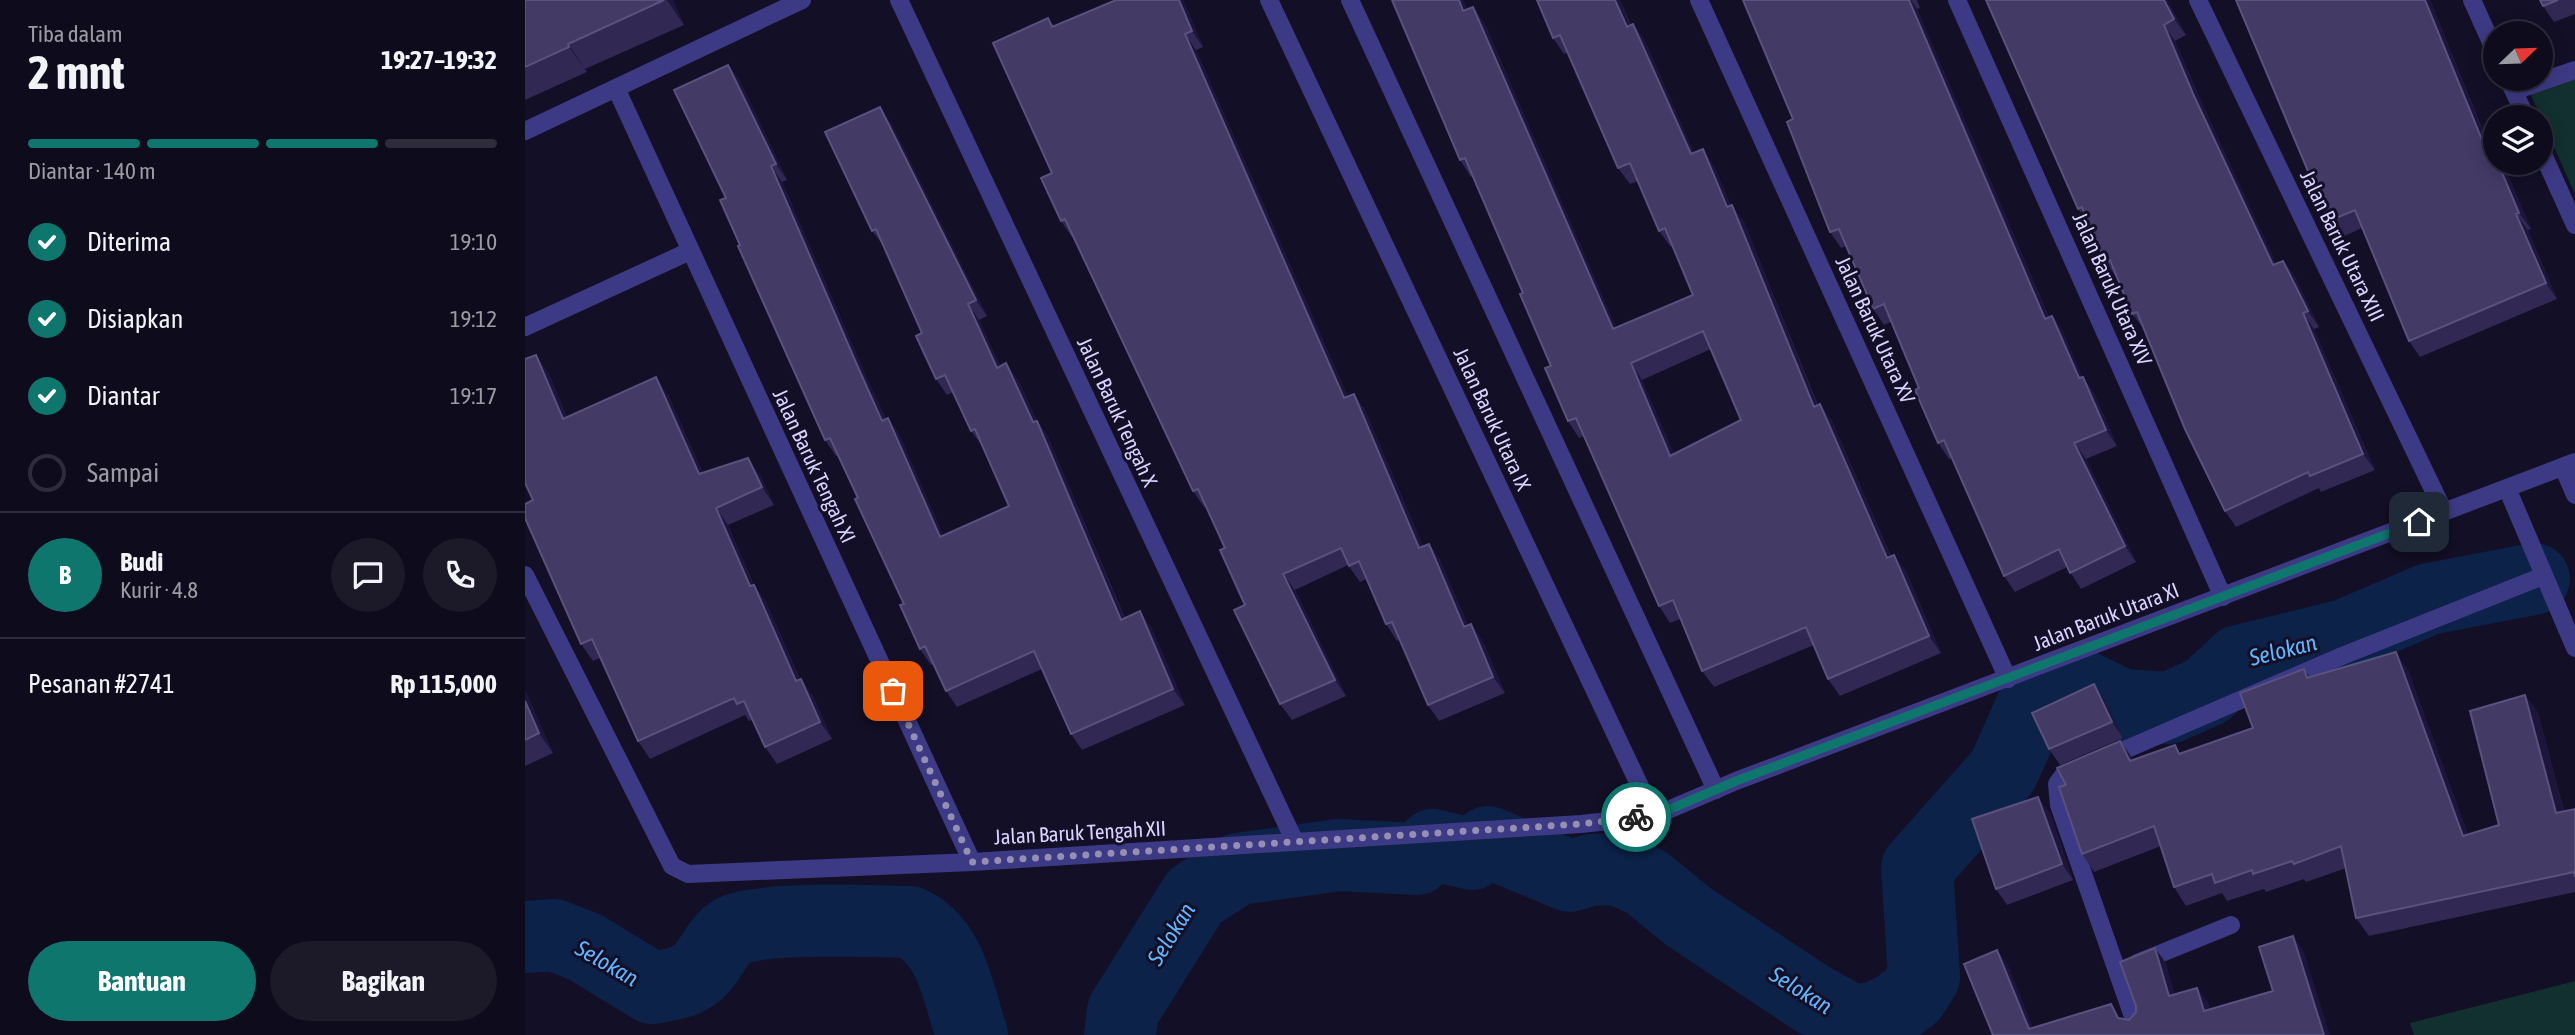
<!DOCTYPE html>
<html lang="id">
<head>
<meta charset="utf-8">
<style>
  :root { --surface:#0e0b1c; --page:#1c1929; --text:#f1f3f6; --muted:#9b9ba3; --line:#2e2b3b; --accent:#0f766e }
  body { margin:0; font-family:"Asap Condensed",sans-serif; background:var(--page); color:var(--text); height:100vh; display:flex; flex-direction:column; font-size:26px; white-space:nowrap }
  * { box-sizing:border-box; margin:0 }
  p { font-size:23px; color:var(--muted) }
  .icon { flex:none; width:38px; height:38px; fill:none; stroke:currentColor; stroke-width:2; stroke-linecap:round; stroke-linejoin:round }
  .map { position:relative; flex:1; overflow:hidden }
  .panel { display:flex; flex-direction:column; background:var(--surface); width:525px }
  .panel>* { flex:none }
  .needle { width:46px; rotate:67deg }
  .tools { position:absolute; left:1958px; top:21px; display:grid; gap:14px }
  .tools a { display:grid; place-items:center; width:70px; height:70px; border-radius:50%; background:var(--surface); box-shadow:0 4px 18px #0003,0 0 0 2px var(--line); font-size:35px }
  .pin { position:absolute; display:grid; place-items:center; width:60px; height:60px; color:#fff; margin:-30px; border-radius:14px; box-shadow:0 4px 10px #0006 }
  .courier { position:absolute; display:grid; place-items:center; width:70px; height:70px; margin:-35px; border:5px solid #0f766e; border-radius:50%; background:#fff; color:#222; box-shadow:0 2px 9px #0007 }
  .summary em { font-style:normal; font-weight:700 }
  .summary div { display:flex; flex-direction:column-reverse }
  .summary { display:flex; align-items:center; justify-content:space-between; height:119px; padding:0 28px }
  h1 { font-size:46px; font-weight:700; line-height:52px }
  .bar { display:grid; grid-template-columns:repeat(4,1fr); gap:10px 7px; align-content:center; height:84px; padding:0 28px }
  .bar i { height:9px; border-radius:5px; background:var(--line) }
  .bar .current { background:var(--accent) }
  .bar p { grid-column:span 4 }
  .line { display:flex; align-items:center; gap:18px; padding:0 28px; border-top:2px solid var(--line) }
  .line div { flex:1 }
  .round { display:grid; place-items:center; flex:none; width:74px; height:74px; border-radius:37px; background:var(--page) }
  ol { padding:0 28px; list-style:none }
  li { display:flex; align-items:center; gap:21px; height:77px }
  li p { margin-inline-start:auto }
  li .icon { padding:7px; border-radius:50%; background:var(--accent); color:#fff; stroke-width:4 }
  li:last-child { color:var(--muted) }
  li i { width:38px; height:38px; border:4px solid var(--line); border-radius:50% }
  .action { display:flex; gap:14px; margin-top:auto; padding:14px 28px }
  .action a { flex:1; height:80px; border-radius:42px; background:var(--accent); color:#fff; font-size:28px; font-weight:700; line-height:80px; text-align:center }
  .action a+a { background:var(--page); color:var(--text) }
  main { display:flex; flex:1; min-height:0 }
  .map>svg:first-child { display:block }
</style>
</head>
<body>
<main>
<section class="panel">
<div class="summary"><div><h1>2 mnt</h1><p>Tiba dalam</p></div><em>19:27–19:32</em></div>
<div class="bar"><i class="current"></i><i class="current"></i><i class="current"></i><i></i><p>Diantar · 140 m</p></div>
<ol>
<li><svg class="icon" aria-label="check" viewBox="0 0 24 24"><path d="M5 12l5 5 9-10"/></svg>Diterima<p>19:10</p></li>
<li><svg class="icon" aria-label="check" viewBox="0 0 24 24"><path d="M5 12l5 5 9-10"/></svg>Disiapkan<p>19:12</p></li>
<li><svg class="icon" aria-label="check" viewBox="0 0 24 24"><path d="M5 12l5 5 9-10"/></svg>Diantar<p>19:17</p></li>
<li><i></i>Sampai</li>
</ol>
<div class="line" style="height:126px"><b class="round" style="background:var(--accent);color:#fff">B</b><div><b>Budi</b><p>Kurir · 4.8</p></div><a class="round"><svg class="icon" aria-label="chat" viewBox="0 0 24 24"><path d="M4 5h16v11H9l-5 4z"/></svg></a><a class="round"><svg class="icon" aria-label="phone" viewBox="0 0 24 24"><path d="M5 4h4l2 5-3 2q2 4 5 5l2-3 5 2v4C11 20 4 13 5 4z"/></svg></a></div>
<div class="line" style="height:91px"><div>Pesanan #2741</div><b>Rp 115,000</b></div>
<div class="action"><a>Bantuan</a><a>Bagikan</a></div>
</section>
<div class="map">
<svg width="2050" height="1035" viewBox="0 0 2050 1035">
  <rect width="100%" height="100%" fill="#130f26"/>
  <path fill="#12302f" d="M2050,78V194L2005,93Z
    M2050,981V1035H1889L1885,1023Z"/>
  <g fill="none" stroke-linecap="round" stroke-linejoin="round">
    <path stroke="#0c2248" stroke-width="72" d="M0,937L29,935L60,947L127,988C143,985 159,984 172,973C187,961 193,936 212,929C246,917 345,921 385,922C427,941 433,994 447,1035
      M595,1035L598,1011L670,896L713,869L814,855L892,859L908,845L947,854L963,842L1045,876L1066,870L1092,869L1121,882L1164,917L1289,1000L1326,1020L1348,1018L1369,1009L1387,996L1399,977L1392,868L1478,771L1506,708L1526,692L1554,684L1597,705L1644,708L1682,691L1714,661L1820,635L1904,599L2009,579"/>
    <path stroke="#3d3a85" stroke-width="18" d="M374,0L770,842
      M744,0L1129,816
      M825,0L1191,790
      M1174,0L1483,679
      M1432,0L1698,597
      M1673,0L1919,512
      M1947,0L1970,51
      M1983,79L2001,117
      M91,88L447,862
      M1989,91L2050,70
      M0,131L277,0
      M2016,150L2050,225
      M0,327L165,251
      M2038,467L2050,495
      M1982,488L2050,648
      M0,575L147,866L163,874L447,862L1056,824L1129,816L1211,781L2050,462
      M1612,963L1706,925
      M1611,1025L1534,805L1532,784L1537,777L1817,656L2018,576"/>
  </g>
  <path fill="#312854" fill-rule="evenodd" d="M0,0H148L159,25L60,69L62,72L0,100Z
    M591,0H658L678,47L671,50L823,397L829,394L840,410L898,546L904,544L915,560L943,625L946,624L957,640L980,693L914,721L903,705L875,639L872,641L861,624L841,579L835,582L823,565L770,590L821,696L767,720L755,704L700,548L681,507H679L668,491L548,237H547L536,221L527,173L523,18L529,26Z
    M867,0H938L942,10L948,7L960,24L1091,328L1168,295L1147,246L1146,247L1134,231L1113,181L1105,184L1093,168L1042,53L1039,54L1028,38L1012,0H1095L1106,25L1108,24L1120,41L1169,153L1189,166L1206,206L1219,222L1293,405L1307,421L1366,556L1381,571L1416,653L1315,696L1303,679L1289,645L1189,687L1177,671L1155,619L1145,623L1134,606L1059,436L1054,438L1043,421L1026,366L998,293L948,176L946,177L935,160ZM1186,349L1216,420L1149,454L1117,380Z
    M1218,0H1392L1395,8L1392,9L1524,317L1527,316L1538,332L1557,377L1569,393L1592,446L1561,459L1611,562L1556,589L1542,567L1490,592L1479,576L1427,458L1424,459L1413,443L1394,388L1366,322L1359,325L1348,309L1321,246L1316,248L1305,232L1268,119Z
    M1642,0L1661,35L1650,41L1681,112L1751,264L1758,261L1770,277L1794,327L1789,329L1850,470L1796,492L1794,488L1711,527L1700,511L1620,330L1607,314L1592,278L1580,262L1564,224L1553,209Z
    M1905,0L1970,160L1983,175L2006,229L2003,230L2032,299L1895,357L1884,341L1837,228L1815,238L1804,221Z
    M2015,0H2050V14L2029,22L2018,6Z
    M203,65L215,81L262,180L257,182L343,381L361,419L363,418L374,434L418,535L484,506L458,447L446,431L428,392L422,395L411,379L397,333L359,246L347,231L366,123L462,316L454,320L475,366L493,380L512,421L523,437L600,618L626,627L660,705L557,750L546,734L517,669L432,707L421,691L409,664L406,665L395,649L379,604L333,498L313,455L311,456L300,440L215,245L201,198Z
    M23,372L42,417L143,395L178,473L235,475L249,505L203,525L229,585L241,602L275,679L288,696L307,739L252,764L240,747L227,720L224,721L220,715L125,759L113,741L75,658L68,661L56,644L8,500Z
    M1779,669L1785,677L1883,670L1943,835L1974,825L2000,695L2013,713L2039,811L2050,809V892L1844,936L1831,918L1821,868L1781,882L1779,879L1741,892L1739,889L1702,901L1697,893L1661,906L1649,887L1636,846L1569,872L1557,854L1608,760L1656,753L1728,728Z
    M0,690L28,753L0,766Z
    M1580,701L1598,738L1535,765L1524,749Z
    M1525,813L1548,880L1482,905L1471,889Z"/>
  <path fill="#1d163a" d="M142,0H148L159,25Z
    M654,0H658L678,47L667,31Z
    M934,0H938L950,28L938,11Z
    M1090,0H1095L1113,44L1102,27Z
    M1384,0H1386L1392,9L1532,335L1520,319Z
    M1639,0H1642L1661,35L1649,19Z
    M1900,0H1905L1970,161L1966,162Z
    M948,7L960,24L1099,346L1088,329Z
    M1108,24L1120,41L1177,171L1166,154Z
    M1639,25L1650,41L1681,112L1760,282L1748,265L1669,96Z
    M660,34L671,50L831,415L819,398Z
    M43,44L60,69L62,72L44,47Z
    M203,65L215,81L262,180L251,164Z
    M355,107L366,123L462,316L451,300Z
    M1178,149L1189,166L1214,224L1202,207Z
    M1973,163L1983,175L2006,229L1994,213Z
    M246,166L257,182L343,381L369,437L357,421L332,365Z
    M1207,205L1219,222L1300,424L1289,407Z
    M1991,214L2003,230L2032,299L2021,283Z
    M1758,261L1770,277L1794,327L1783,311Z
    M443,304L454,320L483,384L472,368Z
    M1778,313L1789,329L1850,470L1838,454Z
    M1527,316L1538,332L1565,394L1554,378Z
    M11,355L23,372L50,436L38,419Z
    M481,363L493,380L519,437L512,421L523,437L607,636L596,620Z
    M1106,363L1117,380L1157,472L1145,456Z
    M131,377L143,395L186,491L174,474Z
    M1558,377L1569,393L1592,446L1581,430Z
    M829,394L840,410L906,564L894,548Z
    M1295,404L1307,421L1374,575L1362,558Z
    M363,418L374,434L426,553L415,537Z
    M1549,443L1561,459L1611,562L1600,546Z
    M223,458L235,475L249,505L237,487Z
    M191,508L203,525L237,603L225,586Z
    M904,544L915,560L951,643L939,627Z
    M1369,555L1381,571L1416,653L1404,636Z
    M758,574L770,590L821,696L810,680Z
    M229,585L241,602L283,698L271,681Z
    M615,611L626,627L660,705L648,689Z
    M946,624L957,640L980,693L968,677Z
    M1871,652L1883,670L1951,855L1938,836Z
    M276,679L288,696L307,739L295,722Z
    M1569,684L1580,701L1598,738L1587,722Z
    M0,690L28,753L14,733L0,701Z
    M2000,695L2013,713L2044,831L2031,813Z
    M1595,741L1608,759L1618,780L1605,761Z
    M1513,797L1525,813L1548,880L1537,864Z
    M1768,936L1779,952L1805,1035H1799Z
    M1630,948L1641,963L1655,1012L1644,996Z
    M1472,950L1483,965L1511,1035L1504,1029Z
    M1672,988L1684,1003L1690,1027L1679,1011Z"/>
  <path fill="#433a66" stroke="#5a527e" stroke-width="2" fill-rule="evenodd" d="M0,0H139L43,44L44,47L0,67Z
    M591,0H654L667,31L660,34L819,398L829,394L894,548L904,544L939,627L946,624L968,677L903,705L867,622L861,624L834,561L824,566L816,548L758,574L810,680L755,704L709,610L720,605L695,550L700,548L673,489L668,491L540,219L536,221L516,178L527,173L468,43L523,18L527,27Z
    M867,0H934L938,11L948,7L1088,329L1168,295L1140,228L1134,231L1105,163L1093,168L1035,35L1028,38L1012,0H1090L1102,27L1108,24L1166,154L1178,149L1202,207L1207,205L1289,407L1295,404L1362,558L1369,555L1404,636L1303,679L1281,627L1177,671L1148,600L1134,606L1051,418L1043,421L1020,368L1026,366L995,294L998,293L940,158L935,160ZM1178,331L1216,420L1145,456L1106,363Z
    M1218,0H1384L1520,319L1527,316L1554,378L1558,377L1581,430L1549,443L1600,546L1545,573L1534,549L1479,576L1419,440L1413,443L1390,390L1394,388L1359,304L1348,309L1314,229L1305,232L1262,122L1268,119Z
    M1461,0H1639L1649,19L1639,25L1669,96L1748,265L1758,261L1783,311L1778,313L1838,454L1785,476L1783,472L1700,511L1660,429L1612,312L1607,314L1585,260L1580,262L1557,207L1553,209Z
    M1711,0H1900L1966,162L1970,160V163H1973L1994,213L1991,214L2021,283L1884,341L1830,210L1804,221Z
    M2015,0H2033L2018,6Z
    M203,65L251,164L246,166L332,365L357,421L363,418L415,537L484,506L450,429L446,431L420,375L411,379L391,336L397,333L351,229L347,231L300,132L355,107L451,300L443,304L472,368L481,363L508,422L512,421L596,620L615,611L648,689L546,734L509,651L421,691L400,646L395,649L375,605L379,604L330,499L333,498L305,438L300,440L213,246L215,245L195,200L201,198L149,90Z
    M11,355L38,419L131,377L174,474L223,458L237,487L191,508L225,586L229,585L271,681L276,679L295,722L240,747L219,701L212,704L209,698L113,741L67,639L56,644L0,518V504L8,500L0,483V359Z
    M1871,652L1938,836L1974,825L1945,711L2000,695L2031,813L2050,809V877L2049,872L1831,918L1816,846L1769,864L1767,861L1728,874L1727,870L1690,883L1687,874L1649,887L1629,826L1557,854L1534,787L1541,785L1532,768L1595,741L1605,761L1650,745L1654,754L1728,728L1715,693L1779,669L1782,678Z
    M1569,684L1587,722L1524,749L1507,713Z
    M0,701L14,733L0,740Z
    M1513,797L1537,864L1471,889L1447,819Z
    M1768,936L1799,1035H1468L1439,964L1472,950L1504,1029L1586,1004L1593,1018L1604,1020L1611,1012V1006L1595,962L1630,948L1644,996L1672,988L1679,1011L1748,991L1734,947Z"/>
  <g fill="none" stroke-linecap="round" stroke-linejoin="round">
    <path stroke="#948fb3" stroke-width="7" stroke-dasharray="0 12.6" d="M368,691L447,862L1056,824L1111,817"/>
    <path stroke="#0f766e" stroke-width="9" d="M1111,817L1129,816L1211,781L1894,522"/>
  </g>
  <g text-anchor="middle" stroke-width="6" stroke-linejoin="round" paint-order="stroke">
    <g font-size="21" fill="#d9d4ff" stroke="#130f26">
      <text transform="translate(1817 246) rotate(64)" y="7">Jalan Baruk Utara XIII</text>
      <text transform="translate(1587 289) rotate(66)" y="7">Jalan Baruk Utara XIV</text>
      <text transform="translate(1350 330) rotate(65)" y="7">Jalan Baruk Utara XV</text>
      <text transform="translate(592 412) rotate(65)" y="7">Jalan Baruk Tengah X</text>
      <text transform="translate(967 419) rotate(65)" y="7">Jalan Baruk Utara IX</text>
      <text transform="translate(289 466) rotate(65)" y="7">Jalan Baruk Tengah XI</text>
      <text transform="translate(1581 617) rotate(-21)" y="7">Jalan Baruk Utara XI</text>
      <text transform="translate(555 833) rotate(-3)" y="7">Jalan Baruk Tengah XII</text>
    </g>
    <g font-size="23" font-style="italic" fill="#62b6ff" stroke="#130f26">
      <text transform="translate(1758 650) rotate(-14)" y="8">Selokan</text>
      <text transform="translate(646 934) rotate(-58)" y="8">Selokan</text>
      <text transform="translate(82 963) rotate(30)" y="8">Selokan</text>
      <text transform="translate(1276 990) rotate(32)" y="8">Selokan</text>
    </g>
  </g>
</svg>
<div class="tools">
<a><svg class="needle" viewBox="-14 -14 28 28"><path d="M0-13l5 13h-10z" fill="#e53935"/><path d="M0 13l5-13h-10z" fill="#9b9ba3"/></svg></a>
<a><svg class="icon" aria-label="layers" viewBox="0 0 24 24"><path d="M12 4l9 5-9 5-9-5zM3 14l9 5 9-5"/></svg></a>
</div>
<div class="pin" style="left:368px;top:691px;background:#ea580c"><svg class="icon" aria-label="bag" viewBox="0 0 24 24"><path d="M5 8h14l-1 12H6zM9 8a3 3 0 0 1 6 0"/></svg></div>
<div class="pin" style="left:1894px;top:522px;background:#1f2937"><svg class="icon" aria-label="home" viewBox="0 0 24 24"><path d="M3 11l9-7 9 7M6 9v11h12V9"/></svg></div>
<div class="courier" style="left:1111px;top:817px"><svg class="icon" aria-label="bike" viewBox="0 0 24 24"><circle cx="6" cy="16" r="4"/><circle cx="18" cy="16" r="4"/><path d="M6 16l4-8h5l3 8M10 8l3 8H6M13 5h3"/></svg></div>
</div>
</main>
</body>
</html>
